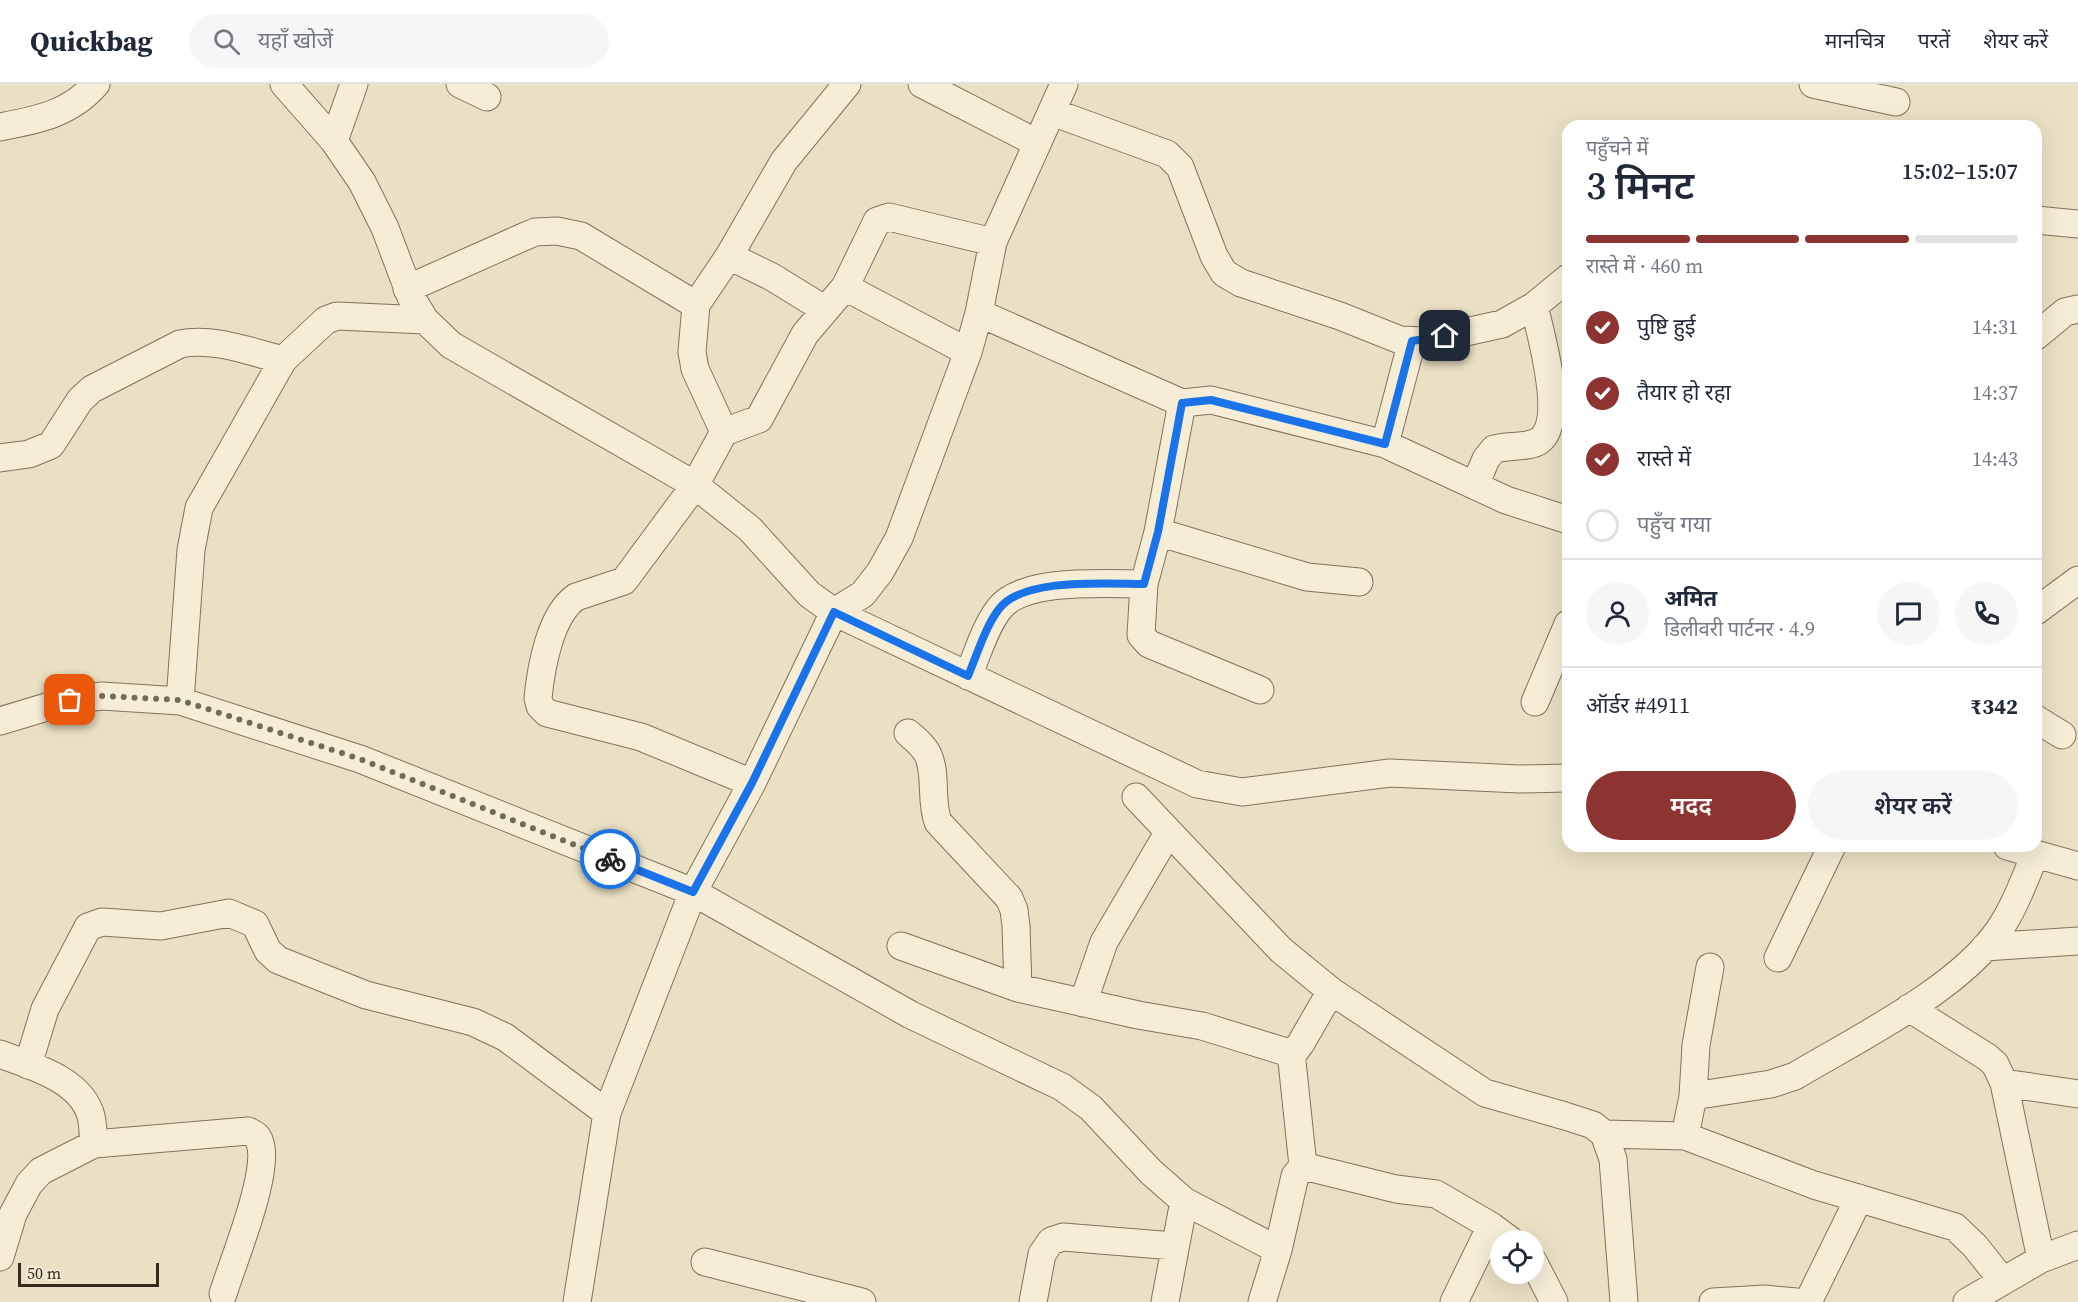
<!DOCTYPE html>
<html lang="hi">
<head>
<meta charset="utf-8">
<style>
  :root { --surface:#fff; --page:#f6f6f7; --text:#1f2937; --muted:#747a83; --line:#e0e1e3; --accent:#8d3331 }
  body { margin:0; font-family:"Source Serif 4","Noto Sans Devanagari",serif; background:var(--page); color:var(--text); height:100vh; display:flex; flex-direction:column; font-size:22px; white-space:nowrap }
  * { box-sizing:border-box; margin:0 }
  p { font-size:20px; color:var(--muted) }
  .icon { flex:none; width:33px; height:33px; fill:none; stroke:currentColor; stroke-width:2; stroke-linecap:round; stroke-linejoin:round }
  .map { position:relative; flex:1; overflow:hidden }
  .panel { position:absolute; left:1562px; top:36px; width:480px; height:732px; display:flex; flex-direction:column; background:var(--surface); border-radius:18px; box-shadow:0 6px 24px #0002 }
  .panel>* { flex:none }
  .tools { position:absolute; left:1490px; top:1146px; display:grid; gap:12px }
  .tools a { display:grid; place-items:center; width:54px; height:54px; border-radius:50%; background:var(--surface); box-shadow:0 6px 24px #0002; font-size:30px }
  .scale { position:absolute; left:18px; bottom:15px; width:141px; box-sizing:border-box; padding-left:6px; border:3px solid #352a1f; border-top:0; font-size:16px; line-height:21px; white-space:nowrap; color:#352a1f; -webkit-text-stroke:4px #f2ead3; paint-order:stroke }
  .pin { position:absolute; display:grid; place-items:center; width:51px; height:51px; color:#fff; margin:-26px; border-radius:12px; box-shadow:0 3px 9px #0006 }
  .courier { position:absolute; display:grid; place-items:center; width:60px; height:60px; margin:-30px; border:4px solid #1a73e8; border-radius:50%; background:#fff; color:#222; box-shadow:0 2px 8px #0007 }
  .head em { font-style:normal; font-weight:600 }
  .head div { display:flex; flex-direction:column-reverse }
  .head { display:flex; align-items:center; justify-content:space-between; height:102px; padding:0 24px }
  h1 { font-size:39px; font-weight:600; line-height:45px }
  .bar { display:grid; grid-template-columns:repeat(4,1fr); gap:9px 6px; align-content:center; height:72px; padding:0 24px }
  .bar i { height:8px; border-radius:4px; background:var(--line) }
  .bar .on { background:var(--accent) }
  .bar p { grid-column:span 4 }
  .line { display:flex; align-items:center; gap:15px; padding:0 24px; border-top:2px solid var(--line) }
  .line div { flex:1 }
  .round { display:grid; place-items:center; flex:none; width:63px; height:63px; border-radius:32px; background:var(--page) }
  ol { padding:0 24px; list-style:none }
  li { display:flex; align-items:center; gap:18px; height:66px }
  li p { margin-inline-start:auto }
  li .icon { padding:6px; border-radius:50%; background:var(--accent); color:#fff; stroke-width:4 }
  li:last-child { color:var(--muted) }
  li i { width:33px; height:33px; border:3px solid var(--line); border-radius:50% }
  .button { display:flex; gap:12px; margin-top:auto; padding:12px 24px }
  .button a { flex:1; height:69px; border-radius:36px; background:var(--accent); color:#fff; font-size:24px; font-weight:600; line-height:69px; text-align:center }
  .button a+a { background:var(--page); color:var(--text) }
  header { display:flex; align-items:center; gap:36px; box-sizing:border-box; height:84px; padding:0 30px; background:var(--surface); border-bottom:2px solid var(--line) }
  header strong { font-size:28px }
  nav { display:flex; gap:33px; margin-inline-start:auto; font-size:21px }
  .search { width:420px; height:54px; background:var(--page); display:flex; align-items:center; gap:15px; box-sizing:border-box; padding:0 21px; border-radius:33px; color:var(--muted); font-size:22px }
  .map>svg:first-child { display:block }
</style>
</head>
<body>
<header>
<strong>Quickbag</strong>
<div class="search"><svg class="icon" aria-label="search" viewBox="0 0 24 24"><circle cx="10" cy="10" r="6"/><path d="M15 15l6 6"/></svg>यहाँ खोजें</div>
<nav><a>मानचित्र</a><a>परतें</a><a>शेयर करें</a></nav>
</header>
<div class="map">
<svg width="2078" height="1218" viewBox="0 0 2078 1218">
  <rect width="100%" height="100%" fill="#eae0c4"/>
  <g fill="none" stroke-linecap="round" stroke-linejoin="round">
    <defs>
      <path id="minor" d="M284,0L334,57L362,98L385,144L411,213L425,236L451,261L695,401L750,445L809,510L834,528L1197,700L1242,708L1390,689L1519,695L1568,694
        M460,0L487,13
        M922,0L1037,59
        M1813,0L1896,18
        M1052,28L1167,70L1180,83L1214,172L1224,189L1241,199L1340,232L1400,256L1425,257L1502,240L1534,222L1568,194
        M0,43C37,36 70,30 96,0
        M334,57L354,0
        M2036,136L2078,140
        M729,172L772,193L824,225
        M845,203L968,268
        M407,205L521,154L535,148L557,147L581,152L696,221
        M979,229L1182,319L1211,316L1385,360L1506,416L1568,436
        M2036,252L2065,228L2078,225
        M1182,319L1158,448L1144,500L1141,551L1149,560L1260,606
        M724,348L695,285L692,268L696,221L729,172L784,77L847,0
        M1385,360L1412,257
        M0,374L29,370L51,361L80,316L92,305L180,260C213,253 251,268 283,276
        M1475,401L1486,375L1494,365C1507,361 1528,364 1539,357C1566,338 1541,250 1534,222
        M1158,448L1307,493L1359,498
        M2036,527L2078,496
        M968,592C977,571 985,543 999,525C1023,493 1108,500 1144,500
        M180,617L191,466L199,424L283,276L326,236L337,232L425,236
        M1535,618L1568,540
        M2036,635L2062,651
        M0,637L70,616L102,612L180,617L360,675L693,808L911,931L1062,1003L1091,1024L1151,1088L1184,1117L1278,1166
        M908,649C915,655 924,662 928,671C937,690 930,717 938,738L1009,814L1014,826L1016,842L1018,904
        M752,699L641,653L547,629L540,622L538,614C541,584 550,531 576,513L624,497L695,401L724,348L759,335L805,250L845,203L877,137L889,133L993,158
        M1136,713L1281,866L1331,907L1485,1009L1565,1032L1593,1041L1604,1050L1613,1075L1624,1218
        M2007,762L2078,782
        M901,862L1018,904L1138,931L1202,942L1286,968L1296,966L1301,959L1331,907
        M1985,863L2078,857
        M1778,874L1832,762
        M1083,919L1104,858L1168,749
        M1909,924L1987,973L1995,980L2004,999L2041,1175
        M1291,968L1303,1082
        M0,970C31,982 81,995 91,1032C93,1040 93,1051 94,1060
        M28,981L45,925L88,843L102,838L161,842L229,829L255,840L268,867L278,876L366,911L473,938L505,953L607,1029
        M2004,999L2078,1010
        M1693,1012L1771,1000L1795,992C1857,955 1959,905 1999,846C2015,823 2024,796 2035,771
        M1604,1050L1685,1052L1814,1101L1955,1143L1975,1162L2002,1196
        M1685,1052L1693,1012L1696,961L1710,883
        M0,1173L13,1130L29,1100L41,1087L94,1060L248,1047C254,1050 258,1051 260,1059C270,1089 233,1177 223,1210
        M1533,1177L1554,1218
        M705,1178L862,1218
        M577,1218L607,1029L693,808L752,699L834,528L863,510L880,488L899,454L968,268L979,229L993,158L1064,0
        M1033,1218L1042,1170L1051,1157L1063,1153L1174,1162
        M1165,1218L1184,1117
        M1262,1218L1278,1166L1295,1092L1303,1082L1396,1105L1436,1110L1491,1142L1510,1156
        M1454,1218L1491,1142
        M1713,1218L1765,1215L1796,1218
        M1808,1218L1859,1114
        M1967,1218L2041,1175L2078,1161"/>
    </defs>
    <use href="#minor" stroke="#83725c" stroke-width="29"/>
    <use href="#minor" stroke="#f6edd7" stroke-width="27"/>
  </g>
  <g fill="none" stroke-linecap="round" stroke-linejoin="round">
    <path stroke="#746a59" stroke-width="6" stroke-dasharray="0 10.8" d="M70,616L102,612L180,616L360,675L610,775"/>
    <path stroke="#1a73e8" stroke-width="8" d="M610,775L693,808L752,699L834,528L968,592C977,571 985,543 999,525C1023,493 1108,500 1144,500L1158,448L1182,319L1211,316L1385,360L1412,257L1445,252"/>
  </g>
</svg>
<div class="tools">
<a><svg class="icon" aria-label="locate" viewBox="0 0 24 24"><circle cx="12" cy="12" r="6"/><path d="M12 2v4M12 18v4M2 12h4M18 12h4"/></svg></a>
</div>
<div class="scale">50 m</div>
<div class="pin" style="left:70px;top:616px;background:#ea580c"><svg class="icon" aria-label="bag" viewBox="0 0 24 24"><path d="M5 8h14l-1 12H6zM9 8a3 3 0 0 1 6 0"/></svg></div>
<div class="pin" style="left:1445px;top:252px;background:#1f2937"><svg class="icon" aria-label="home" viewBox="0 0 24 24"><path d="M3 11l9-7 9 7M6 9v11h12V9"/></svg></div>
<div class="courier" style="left:610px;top:775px"><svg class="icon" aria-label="bike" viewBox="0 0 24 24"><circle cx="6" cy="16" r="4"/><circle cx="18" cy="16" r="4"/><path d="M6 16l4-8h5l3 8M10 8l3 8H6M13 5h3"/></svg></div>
<section class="panel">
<div class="head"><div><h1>3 मिनट</h1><p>पहुँचने में</p></div><em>15:02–15:07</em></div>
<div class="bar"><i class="on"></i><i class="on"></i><i class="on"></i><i></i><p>रास्ते में · 460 m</p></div>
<ol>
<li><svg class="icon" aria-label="check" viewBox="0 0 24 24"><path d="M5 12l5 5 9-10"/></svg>पुष्टि हुई<p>14:31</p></li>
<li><svg class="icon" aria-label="check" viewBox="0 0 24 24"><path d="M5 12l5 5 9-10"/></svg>तैयार हो रहा<p>14:37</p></li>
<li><svg class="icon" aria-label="check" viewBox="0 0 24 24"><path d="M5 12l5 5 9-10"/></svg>रास्ते में<p>14:43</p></li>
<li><i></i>पहुँच गया</li>
</ol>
<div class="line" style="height:108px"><a class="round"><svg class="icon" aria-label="person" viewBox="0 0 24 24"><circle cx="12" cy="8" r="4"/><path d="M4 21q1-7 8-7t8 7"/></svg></a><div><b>अमित</b><p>डिलीवरी पार्टनर · 4.9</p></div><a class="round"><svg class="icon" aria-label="chat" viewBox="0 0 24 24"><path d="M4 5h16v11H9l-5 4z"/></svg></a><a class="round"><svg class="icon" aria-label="phone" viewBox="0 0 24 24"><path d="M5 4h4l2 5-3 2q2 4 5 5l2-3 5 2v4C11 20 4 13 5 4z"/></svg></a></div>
<div class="line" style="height:78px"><div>ऑर्डर #4911</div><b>₹342</b></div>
<div class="button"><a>मदद</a><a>शेयर करें</a></div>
</section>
</div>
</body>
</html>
